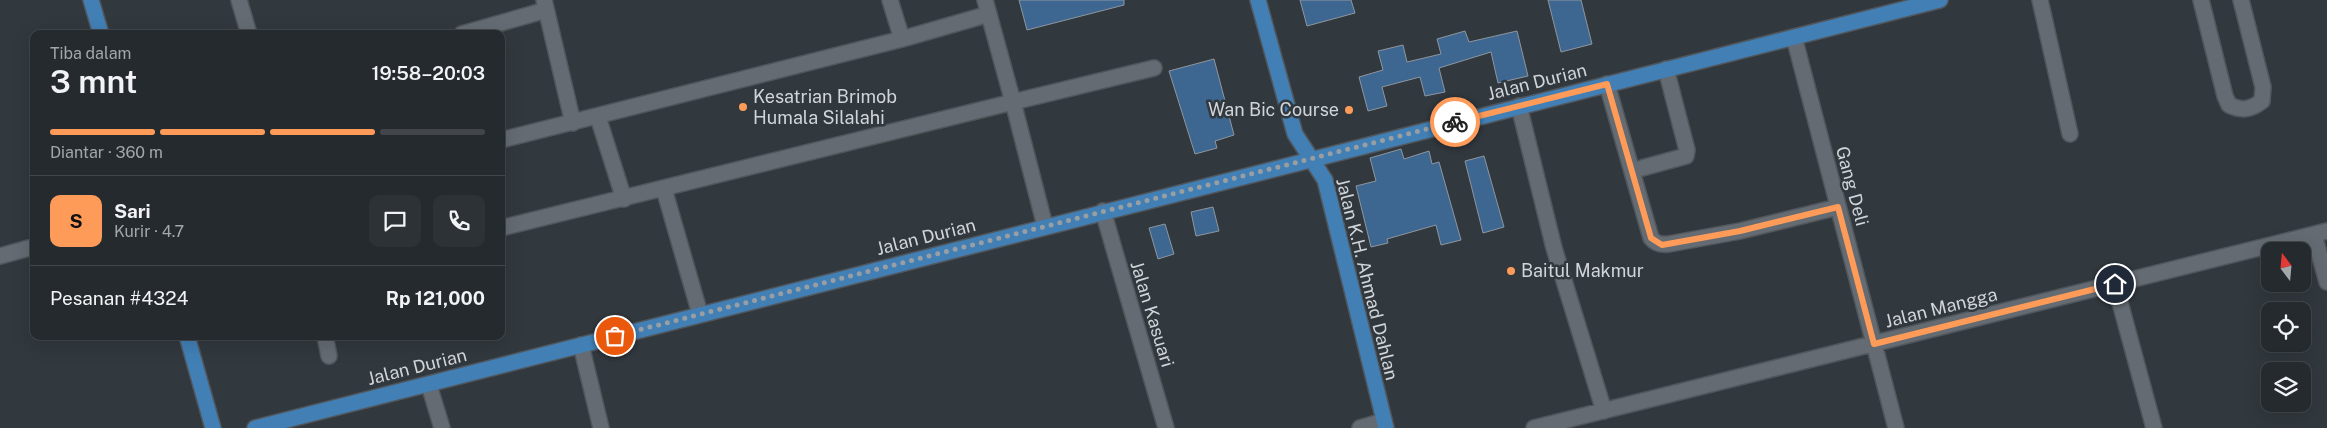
<!DOCTYPE html>
<html lang="id">
<head>
<meta charset="utf-8">
<style>
  :root { --surface:#252a2e; --page:#2d3236; --text:#f1f3f6; --muted:#a3a7aa; --line:#42464a; --accent:#fe9b59 }
  body { margin:0; font-family:"Public Sans",sans-serif; background:var(--page); color:var(--text); height:100vh; display:flex; flex-direction:column; font-size:19px; white-space:nowrap }
  * { box-sizing:border-box; margin:0 }
  p { font-size:16px; color:var(--muted) }
  .icon { flex:none; width:28px; height:28px; fill:none; stroke:currentColor; stroke-width:2; stroke-linecap:round; stroke-linejoin:round }
  .map { position:relative; flex:1; overflow:hidden }
  .drawer { position:absolute; left:30px; top:30px; width:475px; height:310px; display:flex; flex-direction:column; background:var(--surface); border-radius:10px; box-shadow:0 5px 20px #0002,0 0 0 1px var(--line) }
  .drawer>* { flex:none }
  .needle { width:32px; rotate:344deg }
  .buttons { position:absolute; left:2261px; top:242px; display:grid; gap:10px }
  .buttons a { display:grid; place-items:center; width:50px; height:50px; border-radius:10px; background:var(--surface); box-shadow:0 5px 20px #0002,0 0 0 1px var(--line); font-size:25px }
  .pin { position:absolute; display:grid; place-items:center; width:42px; height:42px; color:#fff; margin:-21px; border:2px solid #fff; border-radius:50%; box-shadow:0 1px 5px #0007 }
  .courier { position:absolute; display:grid; place-items:center; width:50px; height:50px; margin:-25px; border:4px solid #fe9b59; border-radius:50%; background:#fff; color:#222; box-shadow:0 1px 6px #0007 }
  .summary em { font-style:normal; font-weight:600 }
  .summary div { display:flex; flex-direction:column-reverse }
  .summary { display:flex; align-items:center; justify-content:space-between; height:85px; padding:0 20px }
  h1 { font-size:32px; font-weight:600; line-height:38px }
  .bar { display:grid; grid-template-columns:repeat(4,1fr); gap:8px 5px; align-content:center; height:60px; padding:0 20px }
  .bar i { height:6px; border-radius:4px; background:var(--line) }
  .bar .selected { background:var(--accent) }
  .bar p { grid-column:span 4 }
  .line { display:flex; align-items:center; gap:12px; padding:0 20px; border-top:1px solid var(--line) }
  .line div { flex:1 }
  .round { display:grid; place-items:center; flex:none; width:52px; height:52px; border-radius:10px; background:var(--page) }
  .map>svg:first-child { display:block }
</style>
</head>
<body>
<div class="map">
<svg width="2327" height="428" viewBox="0 0 2327 428">
  <rect width="100%" height="100%" fill="#31383e"/>
  <path fill="#3d6791" stroke="#8f969e" d="M1019,0H1124V5L1027,30Z
    M1300,0H1351L1355,13L1307,26Z
    M1548,0H1581L1592,44L1561,52Z
    M1465,31L1469,42L1517,31L1528,76L1498,83L1491,52L1439,68L1445,92L1425,96L1420,77L1382,87L1387,106L1368,111L1359,77L1383,70L1378,51L1403,45L1407,62L1441,54L1437,39Z
    M1214,59L1234,135L1215,141L1217,148L1195,154L1169,71Z
    M1401,149L1404,159L1429,151L1432,164L1439,162L1461,240L1441,245L1436,225L1387,239L1388,243L1371,247L1356,186L1376,181L1370,158Z
    M1484,156L1504,227L1483,233L1465,161Z
    M1213,207L1219,231L1196,236L1191,212Z
    M1165,224L1174,254L1158,259L1149,228Z"/>
  <g fill="none" stroke-linecap="round" stroke-linejoin="round">
    <defs>
      <path id="minor" d="M239,0L249,34
        M544,0L573,123
        M890,0L902,39
        M985,0L1013,102L1154,68
        M2040,0L2070,134
        M2201,0L2225,96L2229,105C2242,111 2250,110 2262,101L2263,87L2241,0
        M462,34L546,10
        M1794,37L1896,428
        M1607,84L1651,238C1656,244 1661,245 1669,244L1740,231L1838,207
        M1519,106L1554,248L1604,411
        M598,117L624,199
        M501,140L902,39L989,14
        M1642,168L1686,156L1687,150L1666,69
        M664,189L700,314
        M1103,211L1166,428
        M501,228L1013,102L1045,226
        M2314,235L2327,282
        M0,256L29,248
        M2115,284L2154,428
        M325,336L329,356
        M581,345L601,428
        M429,385L442,428
        M1360,428L1384,421
        M1534,428L2327,231"/>
      <path id="major" d="M91,0L101,34
        M1258,0L1295,134L1325,180L1386,428
        M187,336L213,428
        M255,428L1940,0"/>
    </defs>
    <use href="#minor" stroke="#50565b" stroke-width="18"/>
    <use href="#major" stroke="#50565b" stroke-width="18"/>
    <use href="#minor" stroke="#646b72" stroke-width="15"/>
    <use href="#major" stroke="#417fb5" stroke-width="15"/>
  </g>
  <g fill="none" stroke-linecap="round" stroke-linejoin="round">
    <path stroke="#999ea3" stroke-width="5" stroke-dasharray="0 9" d="M615,336L1455,122"/>
    <path stroke="#fe9b59" stroke-width="6" d="M1455,122L1607,84L1651,238L1662,245L1740,231L1838,207L1874,344L2115,284"/>
  </g>
  <g fill="#fe9b59" stroke="#31383e" stroke-width="2">
    <circle cx="743" cy="107" r="5"/>
    <circle cx="1349" cy="110" r="5"/>
    <circle cx="1511" cy="271" r="5"/>
  </g>
  <g text-anchor="middle" stroke-width="5" stroke-linejoin="round" paint-order="stroke">
    <g font-size="18" fill="#d1d5d9" stroke="#31383e">
      <text transform="translate(1537 82) rotate(-14)" y="6">Jalan Durian</text>
      <text transform="translate(1852 186) rotate(75)" y="6">Gang Deli</text>
      <text transform="translate(926 237) rotate(-14)" y="6">Jalan Durian</text>
      <text transform="translate(1367 279) rotate(76)" y="6">Jalan K.H. Ahmad Dahlan</text>
      <text transform="translate(1941 308) rotate(-14)" y="6">Jalan Mangga</text>
      <text transform="translate(1152 314) rotate(73)" y="6">Jalan Kasuari</text>
      <text transform="translate(417 367) rotate(-14)" y="6">Jalan Durian</text>
    </g>
    <g font-size="18" fill="#d1d5d9" stroke="#31383e" text-anchor="start">
      <text x="753" y="103">Kesatrian Brimob<tspan x="753" dy="21">Humala Silalahi</tspan></text>
      <text x="1339" y="116" text-anchor="end">Wan Bic Course</text>
      <text x="1521" y="277">Baitul Makmur</text>
    </g>
  </g>
</svg>
<div class="buttons">
<a><svg class="needle" viewBox="-14 -14 28 28"><path d="M0-13l5 13h-10z" fill="#e53935"/><path d="M0 13l5-13h-10z" fill="#a3a7aa"/></svg></a>
<a><svg class="icon" aria-label="locate" viewBox="0 0 24 24"><circle cx="12" cy="12" r="6"/><path d="M12 2v4M12 18v4M2 12h4M18 12h4"/></svg></a>
<a><svg class="icon" aria-label="layers" viewBox="0 0 24 24"><path d="M12 4l9 5-9 5-9-5zM3 14l9 5 9-5"/></svg></a>
</div>
<div class="pin" style="left:615px;top:336px;background:#ea580c"><svg class="icon" aria-label="bag" viewBox="0 0 24 24"><path d="M5 8h14l-1 12H6zM9 8a3 3 0 0 1 6 0"/></svg></div>
<div class="pin" style="left:2115px;top:284px;background:#1f2937"><svg class="icon" aria-label="home" viewBox="0 0 24 24"><path d="M3 11l9-7 9 7M6 9v11h12V9"/></svg></div>
<div class="courier" style="left:1455px;top:122px"><svg class="icon" aria-label="bike" viewBox="0 0 24 24"><circle cx="6" cy="16" r="4"/><circle cx="18" cy="16" r="4"/><path d="M6 16l4-8h5l3 8M10 8l3 8H6M13 5h3"/></svg></div>
<section class="drawer">
<div class="summary"><div><h1>3 mnt</h1><p>Tiba dalam</p></div><em>19:58–20:03</em></div>
<div class="bar"><i class="selected"></i><i class="selected"></i><i class="selected"></i><i></i><p>Diantar · 360 m</p></div>
<div class="line" style="height:90px"><b class="round" style="background:var(--accent);color:#111">S</b><div><b>Sari</b><p>Kurir · 4.7</p></div><a class="round"><svg class="icon" aria-label="chat" viewBox="0 0 24 24"><path d="M4 5h16v11H9l-5 4z"/></svg></a><a class="round"><svg class="icon" aria-label="phone" viewBox="0 0 24 24"><path d="M5 4h4l2 5-3 2q2 4 5 5l2-3 5 2v4C11 20 4 13 5 4z"/></svg></a></div>
<div class="line" style="height:65px"><div>Pesanan #4324</div><b>Rp 121,000</b></div>
</section>
</div>
</body>
</html>
